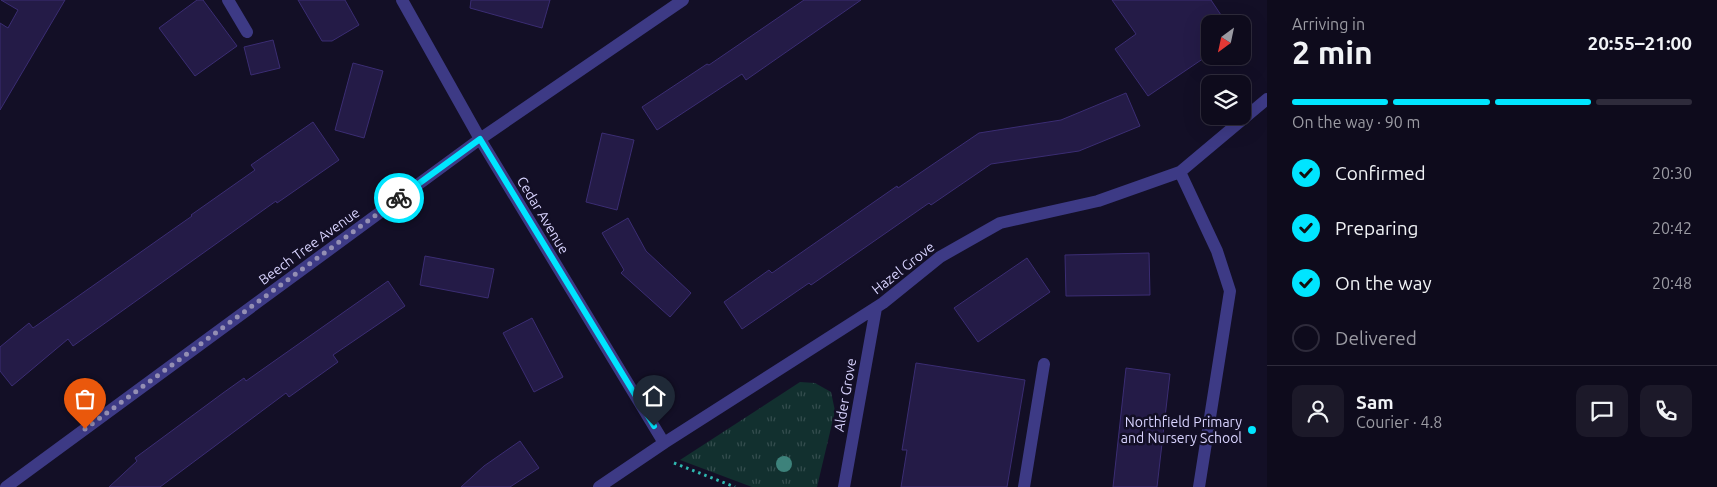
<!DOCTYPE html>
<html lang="en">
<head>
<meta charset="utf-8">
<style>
  :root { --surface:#0e0b1c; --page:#1c1929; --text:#f1f3f6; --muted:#9b9ba3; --line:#2e2b3b; --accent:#00e5ff }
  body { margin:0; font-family:Ubuntu,sans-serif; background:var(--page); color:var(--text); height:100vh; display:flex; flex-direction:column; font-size:19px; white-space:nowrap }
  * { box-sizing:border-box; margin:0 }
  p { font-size:16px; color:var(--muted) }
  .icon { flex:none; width:28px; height:28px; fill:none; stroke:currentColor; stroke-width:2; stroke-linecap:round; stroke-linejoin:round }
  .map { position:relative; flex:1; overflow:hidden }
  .side { display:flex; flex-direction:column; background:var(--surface); width:450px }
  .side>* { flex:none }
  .needle { width:32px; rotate:213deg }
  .buttons { position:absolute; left:1201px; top:15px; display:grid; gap:10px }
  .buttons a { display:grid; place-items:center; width:50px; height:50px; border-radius:10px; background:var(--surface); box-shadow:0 5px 20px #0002,0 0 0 1px var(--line); font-size:25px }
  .pin { position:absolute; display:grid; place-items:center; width:42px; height:42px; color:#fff; margin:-51px -21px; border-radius:50% 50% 50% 0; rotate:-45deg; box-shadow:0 0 5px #0007 }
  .pin .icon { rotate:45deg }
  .courier { position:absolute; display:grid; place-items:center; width:50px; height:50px; margin:-25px; border:4px solid #00e5ff; border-radius:50%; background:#fff; color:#222; box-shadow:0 1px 6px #0007 }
  .summary em { font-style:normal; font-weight:600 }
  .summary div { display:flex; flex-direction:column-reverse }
  .summary { display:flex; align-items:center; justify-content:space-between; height:85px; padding:0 25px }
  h1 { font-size:32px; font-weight:600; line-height:38px }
  .bar { display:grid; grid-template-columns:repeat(4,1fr); gap:8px 5px; align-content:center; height:60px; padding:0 25px }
  .bar i { height:6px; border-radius:4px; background:var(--line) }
  .bar .active { background:var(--accent) }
  .bar p { grid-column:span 4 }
  .line { display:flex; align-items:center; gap:12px; padding:0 25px; border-top:1px solid var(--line) }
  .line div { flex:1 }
  .round { display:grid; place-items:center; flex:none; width:52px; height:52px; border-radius:10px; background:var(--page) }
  ol { padding:0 25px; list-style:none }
  li { display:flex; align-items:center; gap:15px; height:55px }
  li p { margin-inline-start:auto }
  li .icon { padding:5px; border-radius:50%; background:var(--accent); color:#111; stroke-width:4 }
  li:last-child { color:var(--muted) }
  li i { width:28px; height:28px; border:2px solid var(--line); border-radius:50% }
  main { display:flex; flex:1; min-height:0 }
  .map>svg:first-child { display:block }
</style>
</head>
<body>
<main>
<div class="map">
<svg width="1267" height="487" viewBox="0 0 1267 487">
  <defs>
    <pattern id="grass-tufts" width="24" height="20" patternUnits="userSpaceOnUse" patternTransform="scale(1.25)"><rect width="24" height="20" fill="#12302f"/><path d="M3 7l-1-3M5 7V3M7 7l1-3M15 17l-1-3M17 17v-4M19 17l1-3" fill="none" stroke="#344d4e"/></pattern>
  </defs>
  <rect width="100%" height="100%" fill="#130f26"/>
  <path fill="url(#grass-tufts)" d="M800,382L815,383L831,392L835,411L817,487H752L680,460Z"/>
  <path fill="#241b47" stroke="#3b2d73" d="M1,0H65L0,110V23L8,28L18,10Z
    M197,0H203L237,46L195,76L159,28Z
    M298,0H345L359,25L332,41H322Z
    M471,0H550L542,28L470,8Z
    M804,0H861L746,80L742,74L657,130L642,107L707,64L709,65Z
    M1112,0H1211L1227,24H1210V54L1148,96L1115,49L1136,34Z
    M273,40L280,68L251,75L244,47Z
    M353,63L383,71L364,138L335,130Z
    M1126,93L1140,126L1079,151L991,164L931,205L929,203L811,285L809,283L742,329L724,302L769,270L772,273L897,186L898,188L979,133L1061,120Z
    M313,122L339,160L277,203L276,201L73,346L68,339L12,386L0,371V347L29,323L33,328L192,216L191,215L255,170L251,165Z
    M602,133L634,140L617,210L586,202Z
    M628,218L646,251L691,293L670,317L621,273L624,270L602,233Z
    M1149,253L1150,295L1066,296L1065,255Z
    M425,256L494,269L488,298L420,285Z
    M1027,258L1050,292L978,342L954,308Z
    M388,281L405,306L333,355L338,362L289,397L286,393L160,487H109L137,461L135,458L223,393L244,378L246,381Z
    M532,318L563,377L534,392L503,333Z
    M916,363L1025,380L1007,487H901L907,450H902Z
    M1126,368L1170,374L1157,487H1113Z
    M520,441L539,468L510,487H461L484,466Z"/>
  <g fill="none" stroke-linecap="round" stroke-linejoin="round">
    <path stroke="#2fb8b0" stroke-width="3" stroke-dasharray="2.5 4" stroke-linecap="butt" d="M674,463L735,487"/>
    <path stroke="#3d3a85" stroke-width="12" d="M228,0L247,32
      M402,0L480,139L664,443
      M1180,172L1217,251L1230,291L1199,487
      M6,487L480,139L683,0
      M599,487L664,443L883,303L940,257L1000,223L1098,201L1180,172L1267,99
      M844,487L876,308
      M1024,487L1044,364"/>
  </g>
  <circle fill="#3d827b" cx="784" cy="464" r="8"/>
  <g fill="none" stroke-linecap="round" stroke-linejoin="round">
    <path stroke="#948fb3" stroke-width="5" stroke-dasharray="0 9" d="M85,429L399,198"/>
    <path stroke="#00e5ff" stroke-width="6" d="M399,198L480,139L654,426"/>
  </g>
  <circle fill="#00e5ff" stroke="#130f26" stroke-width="2" cx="1252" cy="430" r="5"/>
  <g text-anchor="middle" stroke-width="5" stroke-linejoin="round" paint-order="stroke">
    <g font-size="14" fill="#d9d4ff" stroke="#130f26">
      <text transform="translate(543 215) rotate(59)" y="5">Cedar Avenue</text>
      <text transform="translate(309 246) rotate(-36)" y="5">Beech Tree Avenue</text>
      <text transform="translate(903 268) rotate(-38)" y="5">Hazel Grove</text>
      <text transform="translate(845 395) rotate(-80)" y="5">Alder Grove</text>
    </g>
    <g font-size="14" fill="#d9d4ff" stroke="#130f26" text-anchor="end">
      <text x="1242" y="427">Northfield Primary<tspan x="1242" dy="16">and Nursery School</tspan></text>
    </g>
  </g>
</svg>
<div class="buttons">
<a><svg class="needle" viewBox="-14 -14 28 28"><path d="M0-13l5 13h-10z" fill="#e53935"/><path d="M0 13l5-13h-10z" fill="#9b9ba3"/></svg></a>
<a><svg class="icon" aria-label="layers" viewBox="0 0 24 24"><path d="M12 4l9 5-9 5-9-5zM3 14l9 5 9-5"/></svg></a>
</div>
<div class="pin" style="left:85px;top:429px;background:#ea580c"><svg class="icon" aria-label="bag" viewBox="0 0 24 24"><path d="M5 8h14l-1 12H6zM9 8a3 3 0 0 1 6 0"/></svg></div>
<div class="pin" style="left:654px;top:426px;background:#1f2937"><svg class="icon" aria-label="home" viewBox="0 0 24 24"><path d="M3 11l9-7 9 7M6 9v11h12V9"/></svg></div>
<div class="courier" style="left:399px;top:198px"><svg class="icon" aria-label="bike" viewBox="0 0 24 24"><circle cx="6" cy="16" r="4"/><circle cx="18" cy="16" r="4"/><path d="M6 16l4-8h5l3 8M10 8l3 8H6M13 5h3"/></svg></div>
</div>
<section class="side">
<div class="summary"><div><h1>2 min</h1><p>Arriving in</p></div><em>20:55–21:00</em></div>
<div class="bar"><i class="active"></i><i class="active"></i><i class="active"></i><i></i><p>On the way · 90 m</p></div>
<ol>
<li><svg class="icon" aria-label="check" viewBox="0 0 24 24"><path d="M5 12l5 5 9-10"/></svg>Confirmed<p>20:30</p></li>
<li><svg class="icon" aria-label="check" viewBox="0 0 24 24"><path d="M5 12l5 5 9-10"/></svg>Preparing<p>20:42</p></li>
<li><svg class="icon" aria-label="check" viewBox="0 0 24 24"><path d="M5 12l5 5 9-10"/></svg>On the way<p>20:48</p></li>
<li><i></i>Delivered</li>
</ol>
<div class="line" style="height:90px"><a class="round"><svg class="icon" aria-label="person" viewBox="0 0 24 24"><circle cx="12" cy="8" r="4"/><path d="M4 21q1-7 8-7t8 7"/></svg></a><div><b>Sam</b><p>Courier · 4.8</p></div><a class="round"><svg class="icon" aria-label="chat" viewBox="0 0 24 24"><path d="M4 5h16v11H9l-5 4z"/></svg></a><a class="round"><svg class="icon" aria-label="phone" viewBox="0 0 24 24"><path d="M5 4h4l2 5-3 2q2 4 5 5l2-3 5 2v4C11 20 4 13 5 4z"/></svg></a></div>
</section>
</main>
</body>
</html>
